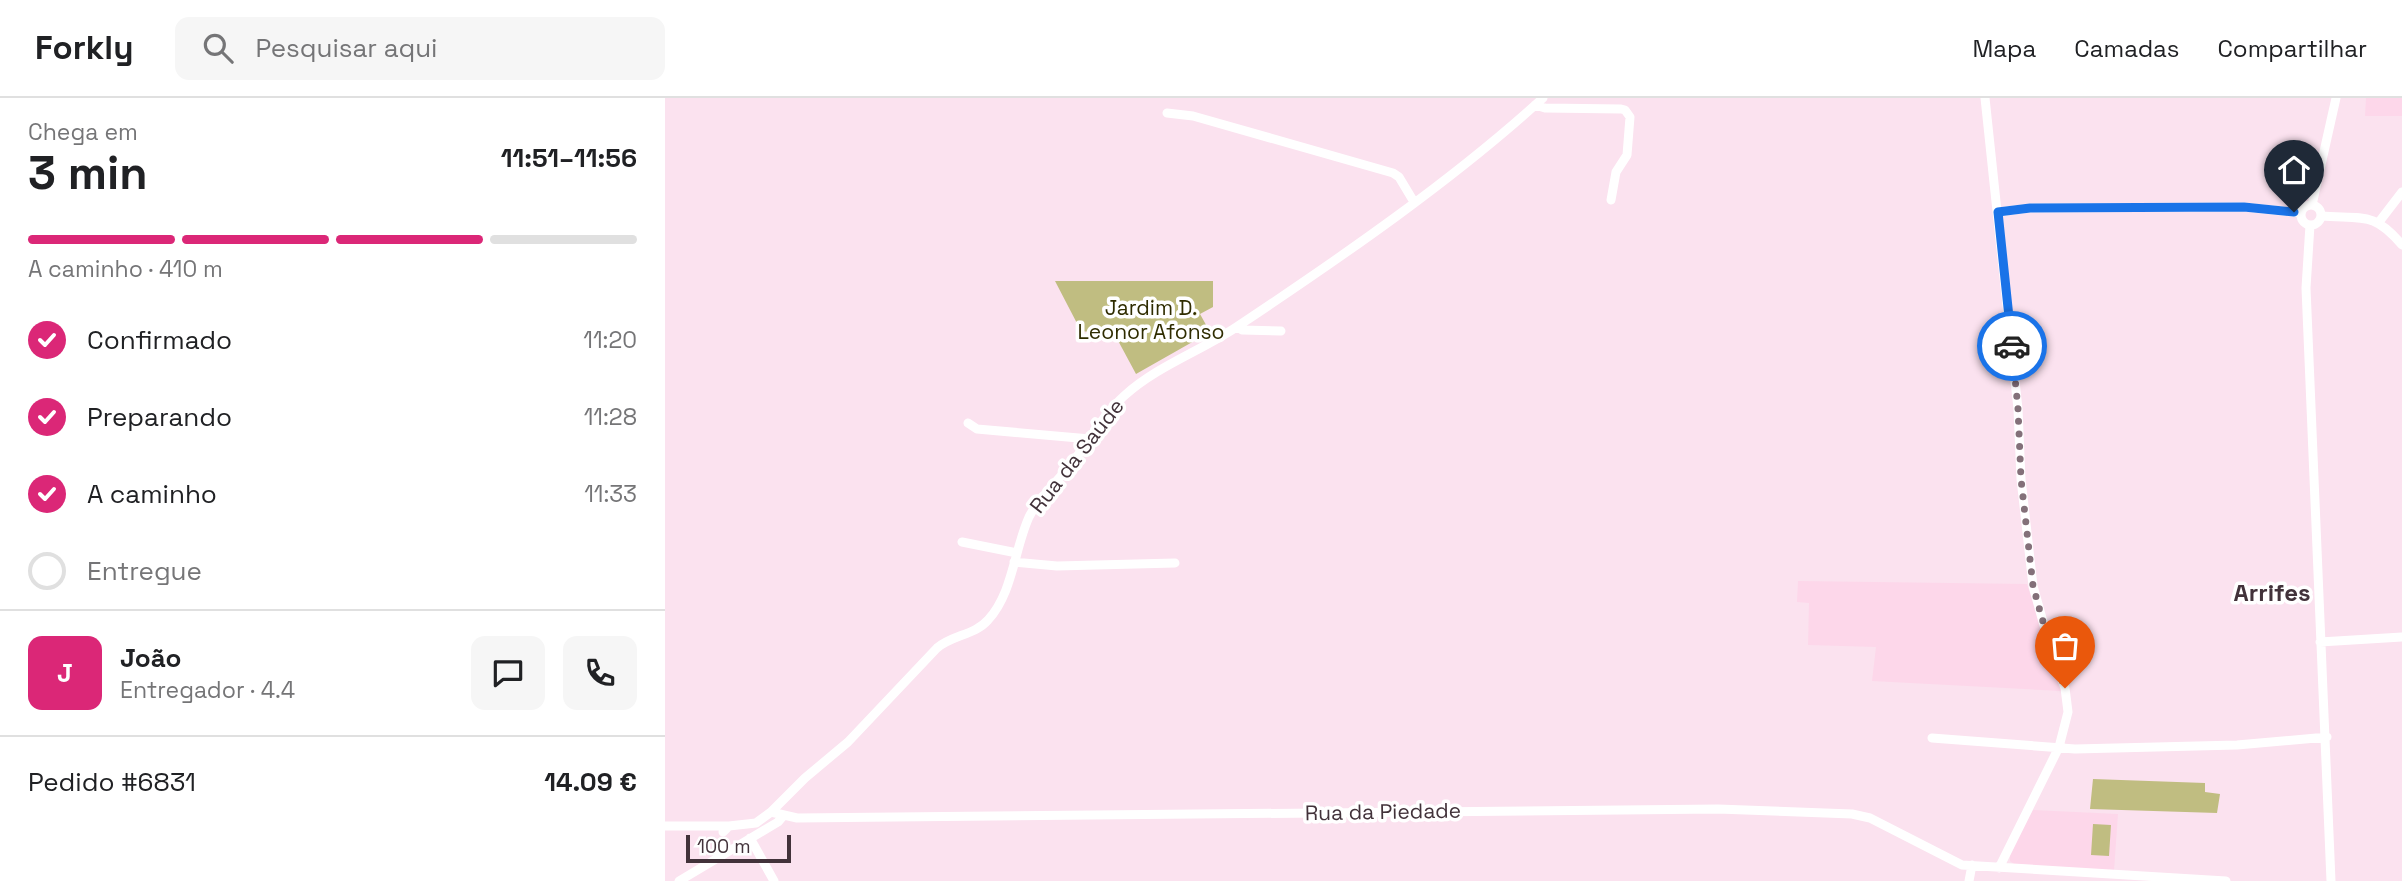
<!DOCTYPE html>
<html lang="pt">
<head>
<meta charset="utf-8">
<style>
  :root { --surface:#fff; --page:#f6f6f6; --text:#202124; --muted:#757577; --line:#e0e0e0; --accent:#db2777 }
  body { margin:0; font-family:"Space Grotesk",sans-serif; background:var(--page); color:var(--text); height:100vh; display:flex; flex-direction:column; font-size:26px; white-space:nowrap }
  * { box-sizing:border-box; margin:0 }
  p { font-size:23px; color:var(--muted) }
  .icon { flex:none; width:38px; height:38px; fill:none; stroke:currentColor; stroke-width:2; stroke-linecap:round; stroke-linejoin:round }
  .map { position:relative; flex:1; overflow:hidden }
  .side { display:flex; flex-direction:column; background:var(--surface); width:665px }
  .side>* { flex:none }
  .scale { position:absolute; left:21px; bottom:18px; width:105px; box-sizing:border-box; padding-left:7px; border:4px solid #42323a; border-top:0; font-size:19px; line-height:24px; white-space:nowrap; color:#42323a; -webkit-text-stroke:5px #fff; paint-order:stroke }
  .pin { position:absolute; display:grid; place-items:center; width:60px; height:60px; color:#fff; margin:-72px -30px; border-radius:50% 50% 50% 0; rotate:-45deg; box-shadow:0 0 7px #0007 }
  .pin .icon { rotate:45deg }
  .courier { position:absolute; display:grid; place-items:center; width:70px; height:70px; margin:-35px; border:5px solid #1a73e8; border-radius:50%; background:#fff; color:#222; box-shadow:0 2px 9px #0007 }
  .overview em { font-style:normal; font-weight:700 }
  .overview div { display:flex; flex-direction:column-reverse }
  .overview { display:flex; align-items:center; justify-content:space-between; height:119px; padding:0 28px }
  h1 { font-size:46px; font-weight:700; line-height:52px }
  .bar { display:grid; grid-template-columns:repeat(4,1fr); gap:10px 7px; align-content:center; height:84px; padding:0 28px }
  .bar i { height:9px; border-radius:5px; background:var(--line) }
  .bar .active { background:var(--accent) }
  .bar p { grid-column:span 4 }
  .line { display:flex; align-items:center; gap:18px; padding:0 28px; border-top:2px solid var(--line) }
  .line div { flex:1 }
  .round { display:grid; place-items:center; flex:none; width:74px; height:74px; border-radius:14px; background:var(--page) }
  ol { padding:0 28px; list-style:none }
  li { display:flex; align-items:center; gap:21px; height:77px }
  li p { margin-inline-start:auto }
  li .icon { padding:7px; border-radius:50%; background:var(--accent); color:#fff; stroke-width:4 }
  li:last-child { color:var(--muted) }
  li i { width:38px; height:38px; border:4px solid var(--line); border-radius:50% }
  header { display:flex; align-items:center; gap:42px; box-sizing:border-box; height:98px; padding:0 35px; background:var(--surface); border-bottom:2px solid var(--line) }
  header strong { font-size:33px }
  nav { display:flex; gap:38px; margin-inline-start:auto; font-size:24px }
  .search { width:490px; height:63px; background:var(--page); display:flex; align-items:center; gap:18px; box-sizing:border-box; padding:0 24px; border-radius:14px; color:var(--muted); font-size:26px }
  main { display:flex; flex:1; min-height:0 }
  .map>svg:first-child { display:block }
</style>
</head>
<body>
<header>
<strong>Forkly</strong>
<div class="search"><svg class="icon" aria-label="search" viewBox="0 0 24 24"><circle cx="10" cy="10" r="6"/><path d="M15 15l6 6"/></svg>Pesquisar aqui</div>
<nav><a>Mapa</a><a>Camadas</a><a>Compartilhar</a></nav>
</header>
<main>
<section class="side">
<div class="overview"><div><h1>3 min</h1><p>Chega em</p></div><em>11:51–11:56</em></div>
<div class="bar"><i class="active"></i><i class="active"></i><i class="active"></i><i></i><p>A caminho · 410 m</p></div>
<ol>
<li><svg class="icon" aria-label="check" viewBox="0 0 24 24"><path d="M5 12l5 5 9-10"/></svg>Confirmado<p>11:20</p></li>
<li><svg class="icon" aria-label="check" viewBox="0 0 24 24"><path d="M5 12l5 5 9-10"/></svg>Preparando<p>11:28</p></li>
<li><svg class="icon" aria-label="check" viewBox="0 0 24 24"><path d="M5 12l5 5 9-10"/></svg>A caminho<p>11:33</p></li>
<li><i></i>Entregue</li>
</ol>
<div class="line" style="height:126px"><b class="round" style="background:var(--accent);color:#fff">J</b><div><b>João</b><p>Entregador · 4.4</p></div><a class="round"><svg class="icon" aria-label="chat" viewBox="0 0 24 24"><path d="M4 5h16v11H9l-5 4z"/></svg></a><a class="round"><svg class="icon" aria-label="phone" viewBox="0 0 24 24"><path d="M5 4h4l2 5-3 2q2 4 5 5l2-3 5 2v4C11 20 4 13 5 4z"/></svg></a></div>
<div class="line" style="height:91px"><div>Pedido #6831</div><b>14.09 €</b></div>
</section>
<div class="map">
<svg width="1737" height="783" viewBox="0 0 1737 783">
  <rect width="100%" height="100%" fill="#fbe2ef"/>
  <path fill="#fdd7ea" d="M1701,0H1737V18H1700Z
    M1133,483L1362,486L1396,593L1207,583L1211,549L1143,547L1144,505L1132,504Z
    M1368,712L1453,716L1449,773L1349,766L1345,763V756Z"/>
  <path fill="#c0bd81" d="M390,183H548V209L535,216L545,234L471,276L450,237L416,233Z
    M1428,681L1540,685V694L1555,696L1552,715L1425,711Z
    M1428,726L1446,727L1444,758L1426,757Z"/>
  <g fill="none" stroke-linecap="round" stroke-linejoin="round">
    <path stroke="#fff" stroke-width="9" d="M1320,0L1353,311L1356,381L1368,488L1387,556L1400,590L1403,614L1394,649L1334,770
      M870,7L880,10L956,11L960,12L965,19L962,57L951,74L946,102
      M502,15L528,18L728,75L734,79L749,104
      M1647,107L1671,0
      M1636 117a10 10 0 1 1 20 0a10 10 0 1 1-20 0Z
      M1333,114L1365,110L1579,109L1636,115
      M1656,118C1697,121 1709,113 1737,147
      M1714,124L1737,94
      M1645,127L1641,190L1666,783
      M572,229L577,232L616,233
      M303,325L312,331L425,341
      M297,444L352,455
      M349,464L392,468L510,465
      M1655,544L1737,539
      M1267,640L1410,651L1572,647L1662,639
      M106,714L132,720L1053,711L1187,716L1205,720L1297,767L1561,783
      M0,728H64
      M58,734L64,728L91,725L106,714L140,680L183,644L272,550C287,537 310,537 323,522C348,495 349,452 364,419C374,399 393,383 407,365C424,343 438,317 459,298C493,267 539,252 576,226C678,158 788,82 878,0
      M85,740L109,783
      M51,761L59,744
      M14,783L113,724L118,718
      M1304,783L1307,767"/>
  </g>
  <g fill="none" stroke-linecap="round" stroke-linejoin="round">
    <path stroke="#837079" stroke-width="7" stroke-dasharray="0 12.6" d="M1347,248L1353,311L1356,381L1368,488L1387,556L1400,590"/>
    <path stroke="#1a73e8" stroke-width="9" d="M1347,248L1333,114L1365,110L1579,109L1629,114"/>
  </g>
  <g text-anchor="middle" stroke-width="7" stroke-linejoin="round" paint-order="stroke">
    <g font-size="21" fill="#2f2c00" stroke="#fff">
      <text x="486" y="217">Jardim D.<tspan x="486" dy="24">Leonor Afonso</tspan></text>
    </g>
    <g font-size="21" fill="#42323a" stroke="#fff">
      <text transform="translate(412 358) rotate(-52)" y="7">Rua da Saúde</text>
      <text transform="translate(718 714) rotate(-1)" y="7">Rua da Piedade</text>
    </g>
    <g font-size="24" font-weight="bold" fill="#42323a" stroke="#fff">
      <text x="1607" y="503">Arrifes</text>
    </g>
  </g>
</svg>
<div class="scale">100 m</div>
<div class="pin" style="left:1400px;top:590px;background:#ea580c"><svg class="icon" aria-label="bag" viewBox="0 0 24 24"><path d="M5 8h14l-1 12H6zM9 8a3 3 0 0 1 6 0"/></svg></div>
<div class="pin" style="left:1629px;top:114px;background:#1f2937"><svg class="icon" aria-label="home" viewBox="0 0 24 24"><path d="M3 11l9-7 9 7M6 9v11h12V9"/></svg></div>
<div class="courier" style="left:1347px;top:248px"><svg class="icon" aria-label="car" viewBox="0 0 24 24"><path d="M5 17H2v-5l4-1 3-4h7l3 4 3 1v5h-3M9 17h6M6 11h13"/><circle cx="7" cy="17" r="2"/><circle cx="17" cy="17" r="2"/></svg></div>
</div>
</main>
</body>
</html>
